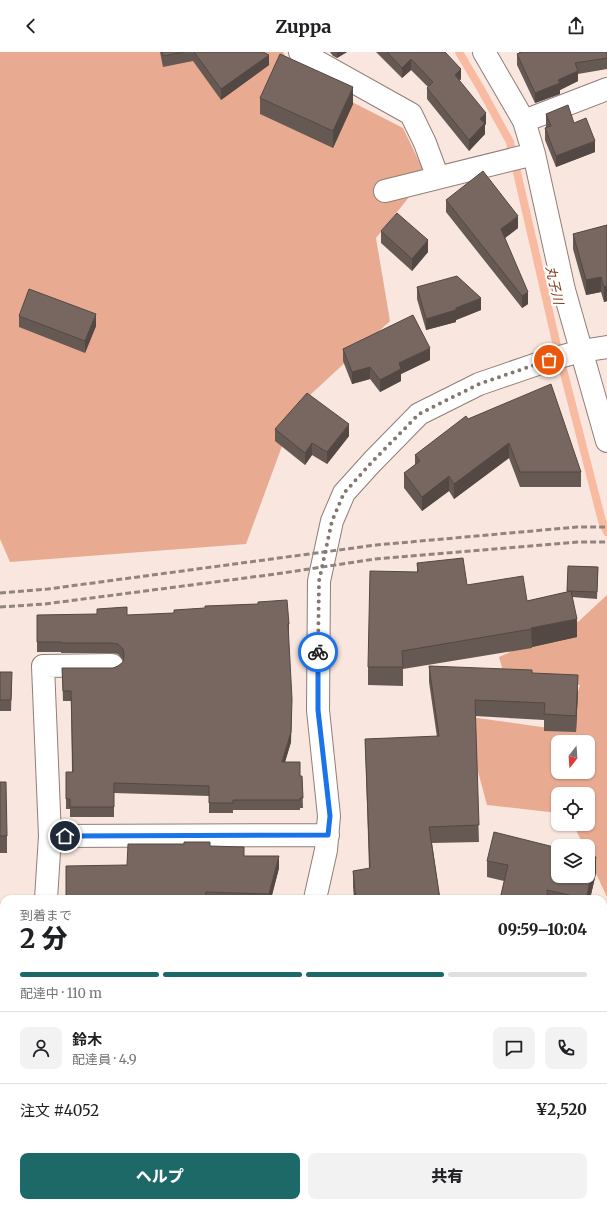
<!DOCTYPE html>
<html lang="ja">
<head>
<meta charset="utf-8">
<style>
  :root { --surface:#fff; --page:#f2f2f2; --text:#202124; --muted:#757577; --line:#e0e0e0; --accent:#1c6968 }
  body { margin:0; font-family:Merriweather,"Noto Sans JP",serif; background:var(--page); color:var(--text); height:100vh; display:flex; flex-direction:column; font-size:15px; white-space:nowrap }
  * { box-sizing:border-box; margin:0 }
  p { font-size:13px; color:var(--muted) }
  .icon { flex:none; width:22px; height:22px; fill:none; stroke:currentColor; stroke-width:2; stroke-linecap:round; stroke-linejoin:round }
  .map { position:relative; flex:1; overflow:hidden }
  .drawer { position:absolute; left:0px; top:843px; width:607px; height:312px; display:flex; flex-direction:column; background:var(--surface); border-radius:12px 12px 0 0; box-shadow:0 1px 3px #0004 }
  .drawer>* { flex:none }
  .needle { width:26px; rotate:197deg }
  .fabs { position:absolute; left:551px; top:683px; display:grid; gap:8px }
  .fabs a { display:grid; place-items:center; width:44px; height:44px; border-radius:8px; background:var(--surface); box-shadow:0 1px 3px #0004; font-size:20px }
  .pin { position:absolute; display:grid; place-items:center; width:34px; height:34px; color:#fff; margin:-17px; border:2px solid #fff; border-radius:50%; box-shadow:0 1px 4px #0007 }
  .courier { position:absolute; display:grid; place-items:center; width:40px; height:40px; margin:-20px; border:3px solid #1a73e8; border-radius:50%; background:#fff; color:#222; box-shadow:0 1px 5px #0007 }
  .headline em { font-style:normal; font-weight:800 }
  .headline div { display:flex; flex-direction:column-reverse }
  .headline { display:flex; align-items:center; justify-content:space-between; height:68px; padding:0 20px }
  h1 { font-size:26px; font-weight:800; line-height:30px }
  .bar { display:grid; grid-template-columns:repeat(4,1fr); gap:6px 4px; align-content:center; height:48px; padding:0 20px }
  .bar i { height:5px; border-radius:3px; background:var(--line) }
  .bar .current { background:var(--accent) }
  .bar p { grid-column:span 4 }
  .line { display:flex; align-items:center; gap:10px; padding:0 20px; border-top:1px solid var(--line) }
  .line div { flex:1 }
  .round { display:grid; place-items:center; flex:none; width:42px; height:42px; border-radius:8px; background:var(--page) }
  .cta { display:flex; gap:8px; margin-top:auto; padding:8px 20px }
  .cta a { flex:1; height:46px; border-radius:8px; background:var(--accent); color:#fff; font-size:16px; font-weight:800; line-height:46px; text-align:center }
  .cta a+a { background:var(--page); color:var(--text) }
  header { display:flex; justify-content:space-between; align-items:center; height:52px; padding:0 20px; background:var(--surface); font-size:18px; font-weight:800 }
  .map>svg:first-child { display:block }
</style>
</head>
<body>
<header><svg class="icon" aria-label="back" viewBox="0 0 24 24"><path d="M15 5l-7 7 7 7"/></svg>Zuppa<svg class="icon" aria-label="share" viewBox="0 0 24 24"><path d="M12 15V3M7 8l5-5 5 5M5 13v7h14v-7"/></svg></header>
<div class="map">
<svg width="607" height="1155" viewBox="0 0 607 1155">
  <rect width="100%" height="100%" fill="#f9e6de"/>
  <path fill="#e8ab91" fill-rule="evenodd" d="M0,0H283L285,4L354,51L403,76L426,124L376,186L390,269L296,356L246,492L10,510L0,487Z
    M607,543V845L588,804V794H584L573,772H588V742H558V761L487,753L463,664L563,678L570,666L580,633L505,626L499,605L579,569ZM558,690H588V720H558Z
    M0,1137L4,1139V1151H28L27,1155H0Z"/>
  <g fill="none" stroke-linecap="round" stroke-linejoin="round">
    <path stroke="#f8baa0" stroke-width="8" d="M459,0L482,39L510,90L557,294L602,469L607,480"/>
    <defs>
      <path id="minor" d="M300,0L411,62L425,91L438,126
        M484,0L524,69L534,102L564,238L607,389
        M524,69L607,37
        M385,139L534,102
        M50,784L328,783
        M46,847L50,784L43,614L112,613
        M315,847L326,798L329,764L318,658L319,529L332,469L344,441L372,410L419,362L479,332L549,308L581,299L607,295
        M0,875L4,878
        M603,964H607
        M280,1151L284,1155
        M203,1155L206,1151"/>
    </defs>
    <use href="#minor" stroke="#8f7e77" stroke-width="24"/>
    <use href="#minor" stroke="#fff" stroke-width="22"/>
    <path stroke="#91847f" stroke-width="3" stroke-dasharray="6 3" stroke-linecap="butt" d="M0,541L48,537L376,493L577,475H607
      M0,555L45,552L276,522L375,507L578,490H607"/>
  </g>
  <path fill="#665953" d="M160,0H263L269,13L221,48L193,9L163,15Z
    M330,0H347L337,6L333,4Z
    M376,0H445L461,27L459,29L486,72L485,73V82L469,99L427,47V36L428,35L411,18L402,26Z
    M519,0H607V17L578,22V29L560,38V42L535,51L517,13V2L519,1Z
    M260,46L353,52L333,96L260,62Z
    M546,62L574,71L595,100L556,115L545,88V76H546Z
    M446,148L518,176L505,186L528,252L522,256L446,160Z
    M607,173V249L604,250L601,240L586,243L573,197V182Z
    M381,179L428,200L412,219L381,191Z
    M417,235L481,258L456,268V270L426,278L417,247Z
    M19,264L96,274L85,301L19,275Z
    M343,297L430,308L401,322V329L380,340L370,327L352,332L343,309Z
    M468,367L581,420V435H520L509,406L454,447L449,439L422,459L404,436V421L415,413V403Z
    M275,377L349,384L327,412L312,403L305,413L275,389Z
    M417,511L467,533L527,549L567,540L568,514L598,515L597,547L572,545L577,585L532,595V596L403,617V634L368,633V615L417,520Z
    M37,563H127L289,572V582H288L291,690L285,710L300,724H302L303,756H300V758H233V761H209V744L114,741V765H70V757H66V720H72L71,649H63L62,616H113L118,614L123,610V608L118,602L112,601H61V600H37Z
    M429,614L532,621L578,639L576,680L544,679V668L475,664L479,790L432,791L440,847H354L353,835V819L369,817L365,687L437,685L429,630Z
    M0,620L12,631L11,659H0Z
    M0,730L7,784V801H0Z
    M210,794L244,804L279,816L271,847H66L127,813Z
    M487,809L596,821L590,847H500L504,829L487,825Z
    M607,887V942H603V888Z
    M0,987L4,990V1114L0,1111Z
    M57,1151H135L133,1155H63Z
    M354,1151H576V1155H354Z"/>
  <path fill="#534843" d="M337,0H347L337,6Z
    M269,3V13L221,48V37Z
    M411,7V18L402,26V16Z
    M461,17V27L455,33V23Z
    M578,19V29L560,38V42L535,51V41L558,28Z
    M353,35V52L333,96V79Z
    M486,61V72L485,73V82L469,99V88L480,67Z
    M595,89V100L556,115V104Z
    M518,164V176L501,189V177Z
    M428,188V200L412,219V207Z
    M601,225V240L586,243V228Z
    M607,234V249L604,250V235Z
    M528,240V252L522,256V244Z
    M481,246V258L456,268V270L426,278V267L456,256Z
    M96,262V274L85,301V289Z
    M430,296V308L401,322V329L380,340V328L399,311Z
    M370,315V327L352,332V320Z
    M349,372V384L327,412V400Z
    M312,391V403L305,413V401Z
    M509,391V406L454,447V432Z
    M449,424V439L422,459V445Z
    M577,567V585L532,595L531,576Z
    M578,623V639L576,680V664Z
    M292,657L291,690L282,720V710Z
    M279,804V816L271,847H269V842Z
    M596,805V821L590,847H586Z
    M607,1112V1127L603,1128V1113Z
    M118,1151H135L133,1155H115Z
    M573,1151H576V1155H559Z"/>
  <path fill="#776760" stroke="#534843" d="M162,0H184L163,4Z
    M194,0H263L269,3L221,37Z
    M387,0H445L461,17L455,23L486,61L480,67L485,71L469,88L427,36L433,30L411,7L402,16Z
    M522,0H607V6L575,11L578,19L558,28L560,31L535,41L517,2Z
    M280,2L353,35L333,79L260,46Z
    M568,53L574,71L586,66L595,89L556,104L545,76L551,74L546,62Z
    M483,119L518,164L501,177L528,240L522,244L446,148Z
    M397,161L428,188L412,207L381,179Z
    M607,173V234L604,235L601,225L586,228L573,182Z
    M457,224L481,246L456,256V258L426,267L417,235Z
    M29,237L96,262L85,289L19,264Z
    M413,263L430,296L399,311L401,317L380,328L370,315L352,320L343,297Z
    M551,332L581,420H520L509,391L454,432L449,424L422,445L404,421L420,409L415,403L466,364L468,367Z
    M307,341L349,372L327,400L312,391L305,401L275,377Z
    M463,506L467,533L523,524L527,549L571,539L577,567L531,576L532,577L402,599L403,615H368L370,519L418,520L417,511Z
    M568,514L598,515L597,540L567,539Z
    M287,548L289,572H288L292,647L291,680L282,710H300V724H302L303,746H300V748H233V751H209V734L114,731V755H70V747H66V720H73L71,639H63L62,616H113L118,614L123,610L124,603L123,597L118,592L112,591H61V590H37V563L97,562V557L127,555V563L174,561V558L205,556V554L258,552V550Z
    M429,614L532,618V621L578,623L576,664L544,662L545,651L475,648L479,773L429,775L440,847H379V845L364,847H356L353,819L370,816L365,687L439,684Z
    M0,620H12L11,648H0Z
    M0,730H6L7,784H0Z
    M494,780L558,796V824H588V803L596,805L586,847L547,838L548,847H500L508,813L487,809Z
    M184,790H210V794L244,795V804H279L269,842L206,840L205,847H66V814L127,813L128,792H184Z
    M607,887V925H603V888Z
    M607,973V1112L603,1113V975Z
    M0,987L4,990V1089L0,1086Z
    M93,1151H118L115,1155H99Z
    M257,1151H263L267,1155H252Z
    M357,1151H573L559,1155H358Z"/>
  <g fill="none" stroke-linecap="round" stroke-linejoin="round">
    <path stroke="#837772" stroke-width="4" stroke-dasharray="0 7.2" d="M318,600L319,529L332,469L344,441L372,410L419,362L479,332L549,308"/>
    <path stroke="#1a73e8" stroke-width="5" d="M65,784L328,783L330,764L318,658V600"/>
  </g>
  <g text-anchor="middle" stroke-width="4" stroke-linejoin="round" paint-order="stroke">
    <g font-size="13" font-style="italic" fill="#813915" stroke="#fff">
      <text transform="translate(555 233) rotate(77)" y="5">丸子川</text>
    </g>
  </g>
</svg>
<div class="fabs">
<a><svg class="needle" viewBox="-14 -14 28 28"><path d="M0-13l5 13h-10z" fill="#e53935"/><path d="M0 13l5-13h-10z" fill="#757577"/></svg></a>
<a><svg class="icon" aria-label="locate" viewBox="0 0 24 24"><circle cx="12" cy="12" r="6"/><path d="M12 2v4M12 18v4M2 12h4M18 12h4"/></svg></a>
<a><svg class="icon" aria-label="layers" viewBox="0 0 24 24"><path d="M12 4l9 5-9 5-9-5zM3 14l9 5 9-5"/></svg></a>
</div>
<div class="pin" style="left:549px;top:308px;background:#ea580c"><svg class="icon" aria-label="bag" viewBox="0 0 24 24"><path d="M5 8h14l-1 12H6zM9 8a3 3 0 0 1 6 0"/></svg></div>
<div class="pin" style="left:65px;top:784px;background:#1f2937"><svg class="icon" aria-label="home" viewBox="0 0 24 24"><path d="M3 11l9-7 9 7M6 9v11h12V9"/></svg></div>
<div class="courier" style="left:318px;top:600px"><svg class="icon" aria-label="bike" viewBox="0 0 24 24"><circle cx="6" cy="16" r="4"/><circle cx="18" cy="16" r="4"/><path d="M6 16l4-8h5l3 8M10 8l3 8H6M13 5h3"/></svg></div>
<section class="drawer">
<div class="headline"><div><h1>2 分</h1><p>到着まで</p></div><em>09:59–10:04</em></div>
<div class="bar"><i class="current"></i><i class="current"></i><i class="current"></i><i></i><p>配達中 · 110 m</p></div>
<div class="line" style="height:72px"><a class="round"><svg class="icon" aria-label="person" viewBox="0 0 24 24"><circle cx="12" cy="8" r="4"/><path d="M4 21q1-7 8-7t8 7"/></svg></a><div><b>鈴木</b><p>配達員 · 4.9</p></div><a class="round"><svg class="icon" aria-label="chat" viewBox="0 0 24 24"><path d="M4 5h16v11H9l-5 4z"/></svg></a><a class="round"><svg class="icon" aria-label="phone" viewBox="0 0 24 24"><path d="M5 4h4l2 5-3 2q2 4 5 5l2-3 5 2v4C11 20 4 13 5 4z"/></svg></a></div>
<div class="line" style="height:52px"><div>注文 #4052</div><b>¥2,520</b></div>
<div class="cta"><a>ヘルプ</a><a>共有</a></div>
</section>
</div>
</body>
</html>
